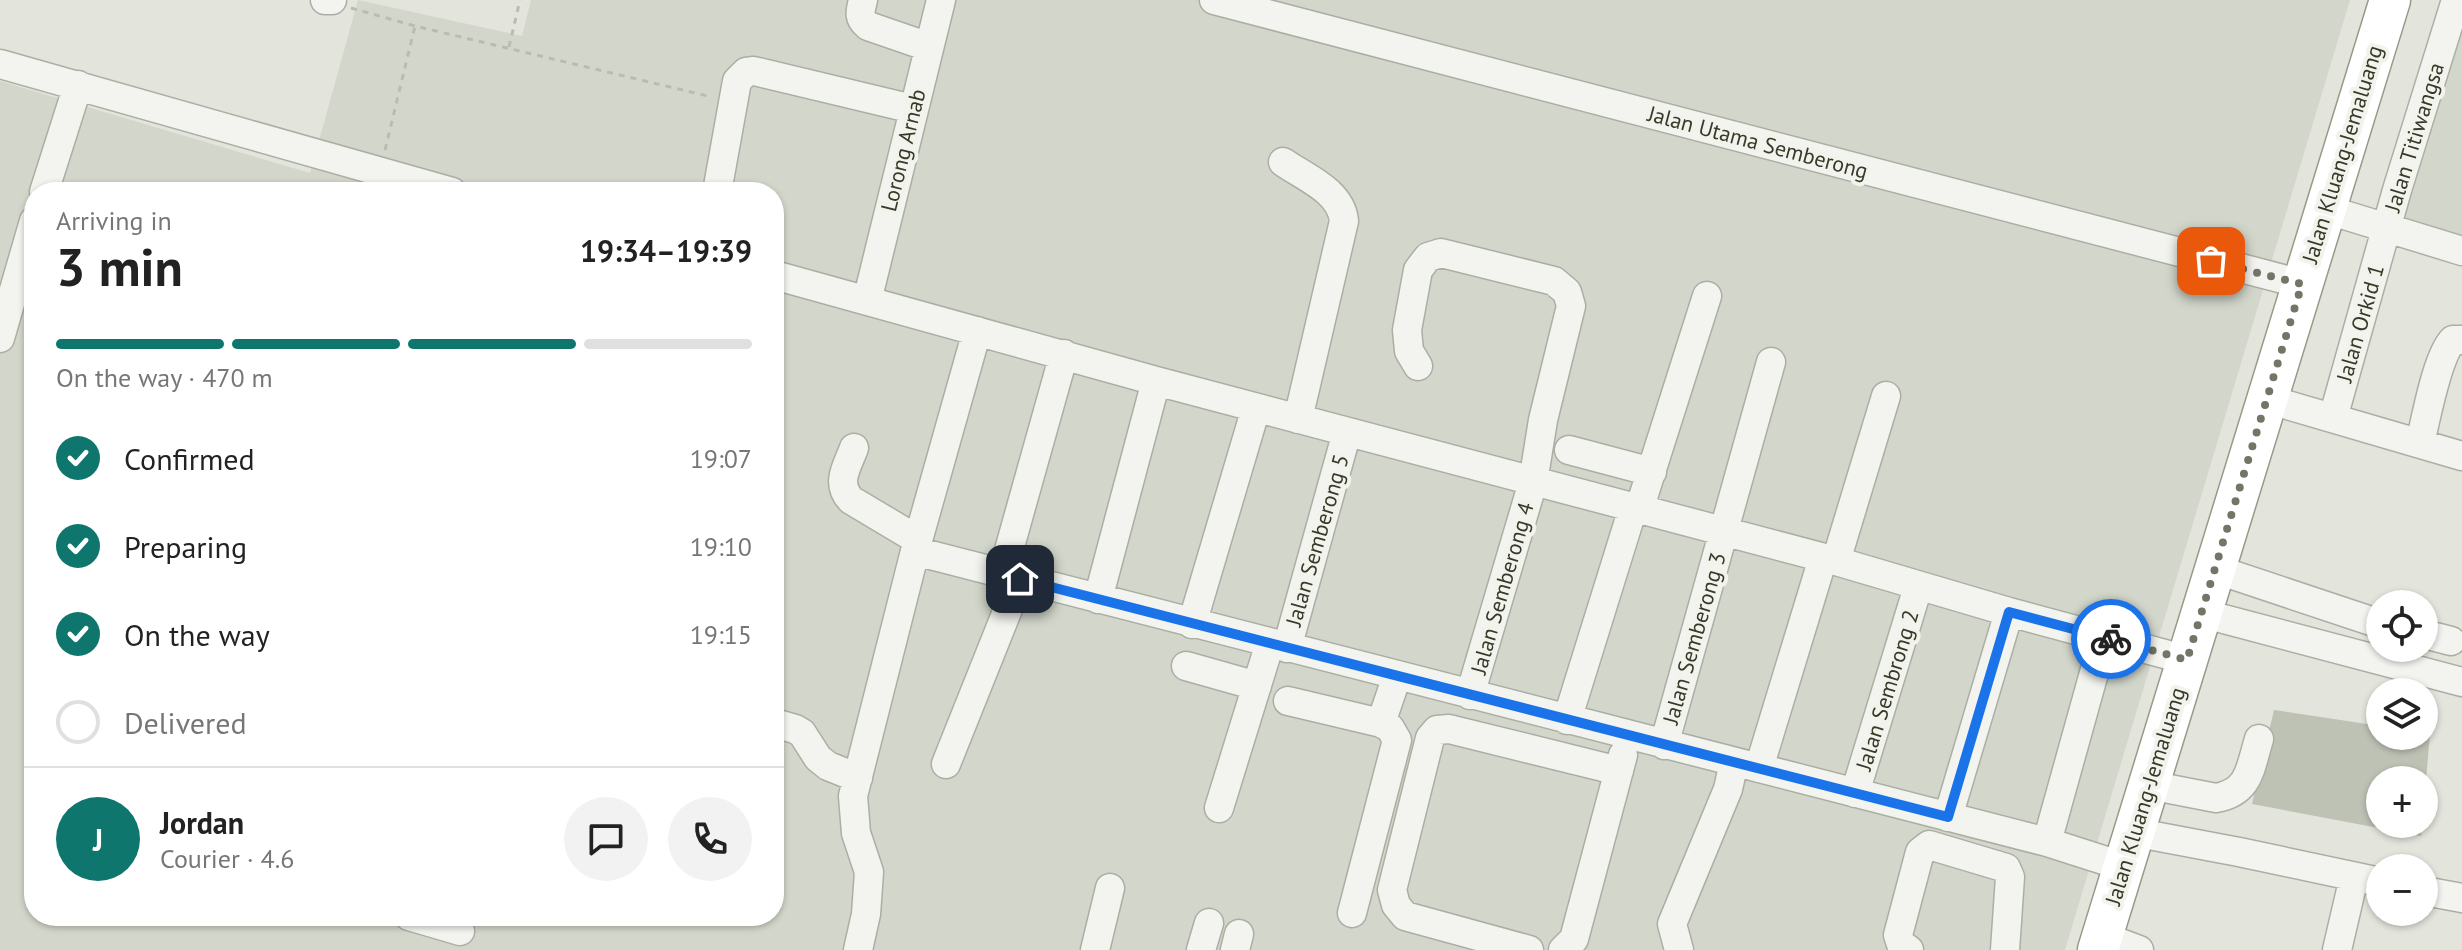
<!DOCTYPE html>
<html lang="en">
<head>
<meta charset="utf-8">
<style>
  :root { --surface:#fff; --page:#f2f2f2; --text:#222; --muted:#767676; --line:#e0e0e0; --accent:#0f766e }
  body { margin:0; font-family:"PT Sans",sans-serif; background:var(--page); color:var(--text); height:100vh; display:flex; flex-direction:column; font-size:30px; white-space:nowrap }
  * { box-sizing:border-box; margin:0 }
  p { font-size:26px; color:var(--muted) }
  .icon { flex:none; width:44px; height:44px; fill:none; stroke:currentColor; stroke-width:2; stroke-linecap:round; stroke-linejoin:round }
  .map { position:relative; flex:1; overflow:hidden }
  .sheet { position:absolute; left:24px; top:182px; width:760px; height:744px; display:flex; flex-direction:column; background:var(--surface); border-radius:32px; box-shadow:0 2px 6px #0004 }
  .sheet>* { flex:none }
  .buttons { position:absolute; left:2366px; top:590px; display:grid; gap:16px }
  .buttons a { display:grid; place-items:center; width:72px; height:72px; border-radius:50%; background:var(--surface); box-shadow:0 2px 6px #0004; font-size:40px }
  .pin { position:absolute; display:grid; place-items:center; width:68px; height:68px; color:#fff; margin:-34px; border-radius:16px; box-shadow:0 4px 12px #0006 }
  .courier { position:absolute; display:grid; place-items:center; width:80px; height:80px; margin:-40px; border:6px solid #1a73e8; border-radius:50%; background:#fff; color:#222; box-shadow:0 2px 10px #0007 }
  .summary em { font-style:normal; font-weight:600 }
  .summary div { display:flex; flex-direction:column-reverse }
  .summary { display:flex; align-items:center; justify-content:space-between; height:136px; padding:0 32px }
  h1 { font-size:52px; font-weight:600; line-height:60px }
  .bar { display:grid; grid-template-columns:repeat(4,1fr); gap:12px 8px; align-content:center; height:96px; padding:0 32px }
  .bar i { height:10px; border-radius:6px; background:var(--line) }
  .bar .active { background:var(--accent) }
  .bar p { grid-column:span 4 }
  .line { display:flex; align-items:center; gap:20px; padding:0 32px; border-top:2px solid var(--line) }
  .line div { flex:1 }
  .round { display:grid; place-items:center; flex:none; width:84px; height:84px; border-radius:42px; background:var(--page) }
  ol { padding:0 32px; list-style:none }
  li { display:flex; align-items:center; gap:24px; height:88px }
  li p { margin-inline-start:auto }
  li .icon { padding:8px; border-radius:50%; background:var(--accent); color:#fff; stroke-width:4 }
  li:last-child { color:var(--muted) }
  li i { width:44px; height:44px; border:4px solid var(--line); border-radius:50% }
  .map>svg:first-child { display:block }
</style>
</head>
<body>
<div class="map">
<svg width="2462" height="950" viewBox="0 0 2462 950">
  <rect width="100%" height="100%" fill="#e3e5dd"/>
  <path fill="#d3d7cb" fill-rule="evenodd" d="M358,0L522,36L531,0H2350L2065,950H0V81L310,173ZM34,192H774V916H34Z
    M2462,0V259L2378,232Z"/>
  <path fill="#bec2b5" d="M2274,710L2380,726V736H2424V733L2430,734L2426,780H2380V824H2422L2421,836L2252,804Z"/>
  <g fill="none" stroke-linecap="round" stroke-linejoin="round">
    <defs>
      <path id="minor" d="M325,0H332
        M863,0C860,12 858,18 868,26L929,47
        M1214,0L2302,284
        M0,64L452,192
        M1283,162C1306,178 1341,191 1344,221L1298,419
        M44,192L78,85
        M717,192L737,81L746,72L754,71L913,109
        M2325,209L2462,251
        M774,275L1156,381L1836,561L2009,612L2187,660
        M867,301L941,0
        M0,338L34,221
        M1418,366L1409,351L1407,330L1418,270L1428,257L1441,253L1554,281L1567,292L1571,306L1543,420L1533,482L1470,695
        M2267,399L2462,456
        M2333,418L2397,190L2456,0
        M2420,443C2426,419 2437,356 2453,340H2462
        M854,448C847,467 835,483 851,500L918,540
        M1569,450L1652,472
        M1639,510L1707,296
        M915,551L2047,842L2122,866
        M1836,561L1886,396
        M2215,569L2380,624
        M1002,575L1064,354
        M1098,599L1156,381
        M2201,613L2462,682
        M1192,624L1256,408
        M2424,634L2451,641
        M1287,648L1347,432
        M1186,666L1257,686
        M1288,701L1381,723L1397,676
        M1567,720L1633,508
        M774,723L795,729L802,733L818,758L828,766L858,778
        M1664,745L1771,362
        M946,764L1020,579
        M1759,768L1823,558
        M2149,785L2216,798C2250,792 2250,768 2259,739
        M1855,793L1918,587
        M1219,808L1270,643
        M1948,817L2009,612
        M2133,832L2239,852L2380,882
        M2047,842L2104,637
        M2424,891L2462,898
        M1352,913L1397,740L1390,728L1381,723
        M409,916L460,931
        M2102,936L2139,950
        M858,950L866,914L869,872L856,833L853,796L915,551L977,331
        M1095,950L1110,888
        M1201,950L1209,923
        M1235,950L1239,934
        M1529,950L1405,916L1396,905L1392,890L1430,738L1437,730L1449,729L1619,771
        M1563,950L1574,939L1623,755
        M1679,950L1672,924L1728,789L1734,762
        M1909,950L1901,944L1898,935L1920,852L1929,845L2006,868L2010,877L2005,950
        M2337,950L2354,877"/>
      <path id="highway" d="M2098,950L2390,0"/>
    </defs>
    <use href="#minor" stroke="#abafa3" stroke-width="31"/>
    <use href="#highway" stroke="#959b86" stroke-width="43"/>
    <path stroke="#babcb3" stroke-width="3" stroke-dasharray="6 6" stroke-linecap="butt" d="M351,8L415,26L712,97
      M509,47L520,0
      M385,150L415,26"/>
    <use href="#minor" stroke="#f3f4ef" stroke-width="28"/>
    <use href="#highway" stroke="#fff" stroke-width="40"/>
  </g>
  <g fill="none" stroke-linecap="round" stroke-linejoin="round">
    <path stroke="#727667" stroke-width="8" stroke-dasharray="0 14.4" d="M2111,639L2187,660L2302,284L2211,261"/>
    <path stroke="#1a73e8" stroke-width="10" d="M1020,579L1948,817L2009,612L2111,639"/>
  </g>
  <g text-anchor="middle" stroke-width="8" stroke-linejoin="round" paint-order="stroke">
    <g font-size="22" fill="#353b28" stroke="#f2f3ec">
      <text transform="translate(2414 137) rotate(-73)" y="8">Jalan Titiwangsa</text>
      <text transform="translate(1758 142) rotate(15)" y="8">Jalan Utama Semberong</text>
      <text transform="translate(903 150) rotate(-76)" y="8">Lorong Arnab</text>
      <text transform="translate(2342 154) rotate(-73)" y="8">Jalan Kluang-Jemaluang</text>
      <text transform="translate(2360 323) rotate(-74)" y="8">Jalan Orkid 1</text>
      <text transform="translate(1317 540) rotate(-74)" y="8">Jalan Semberong 5</text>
      <text transform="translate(1502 588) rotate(-74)" y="8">Jalan Semberong 4</text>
      <text transform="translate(1694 638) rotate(-74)" y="8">Jalan Semberong 3</text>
      <text transform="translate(1887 690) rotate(-73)" y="8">Jalan Sembrong 2</text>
      <text transform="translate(2145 796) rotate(-73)" y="8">Jalan Kluang-Jemaluang</text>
    </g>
  </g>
</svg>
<div class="buttons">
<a><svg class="icon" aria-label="locate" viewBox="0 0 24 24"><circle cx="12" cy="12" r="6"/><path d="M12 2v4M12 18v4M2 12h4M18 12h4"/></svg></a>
<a><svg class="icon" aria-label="layers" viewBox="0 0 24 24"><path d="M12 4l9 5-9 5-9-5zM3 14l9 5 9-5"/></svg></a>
<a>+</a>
<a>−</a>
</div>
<div class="pin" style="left:2211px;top:261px;background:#ea580c"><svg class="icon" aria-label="bag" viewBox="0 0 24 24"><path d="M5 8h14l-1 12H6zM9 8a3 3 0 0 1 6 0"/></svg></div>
<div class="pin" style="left:1020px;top:579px;background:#1f2937"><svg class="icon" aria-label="home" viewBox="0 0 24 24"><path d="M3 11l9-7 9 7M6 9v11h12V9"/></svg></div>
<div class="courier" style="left:2111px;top:639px"><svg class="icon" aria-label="bike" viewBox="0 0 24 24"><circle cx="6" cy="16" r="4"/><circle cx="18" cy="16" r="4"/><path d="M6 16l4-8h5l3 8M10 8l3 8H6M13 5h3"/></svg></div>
<section class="sheet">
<div class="summary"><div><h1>3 min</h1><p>Arriving in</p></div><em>19:34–19:39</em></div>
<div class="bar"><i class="active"></i><i class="active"></i><i class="active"></i><i></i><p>On the way · 470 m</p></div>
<ol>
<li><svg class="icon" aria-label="check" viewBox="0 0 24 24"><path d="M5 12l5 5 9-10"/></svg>Confirmed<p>19:07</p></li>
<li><svg class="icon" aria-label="check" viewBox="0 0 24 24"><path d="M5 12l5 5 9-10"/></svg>Preparing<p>19:10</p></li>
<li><svg class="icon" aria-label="check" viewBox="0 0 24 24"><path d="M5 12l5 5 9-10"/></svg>On the way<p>19:15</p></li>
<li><i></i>Delivered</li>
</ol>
<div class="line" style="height:144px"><b class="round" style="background:var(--accent);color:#fff">J</b><div><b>Jordan</b><p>Courier · 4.6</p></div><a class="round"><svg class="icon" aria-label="chat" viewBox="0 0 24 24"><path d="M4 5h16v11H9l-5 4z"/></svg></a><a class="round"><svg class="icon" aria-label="phone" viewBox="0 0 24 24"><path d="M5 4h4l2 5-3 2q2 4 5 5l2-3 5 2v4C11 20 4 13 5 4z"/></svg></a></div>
</section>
</div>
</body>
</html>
